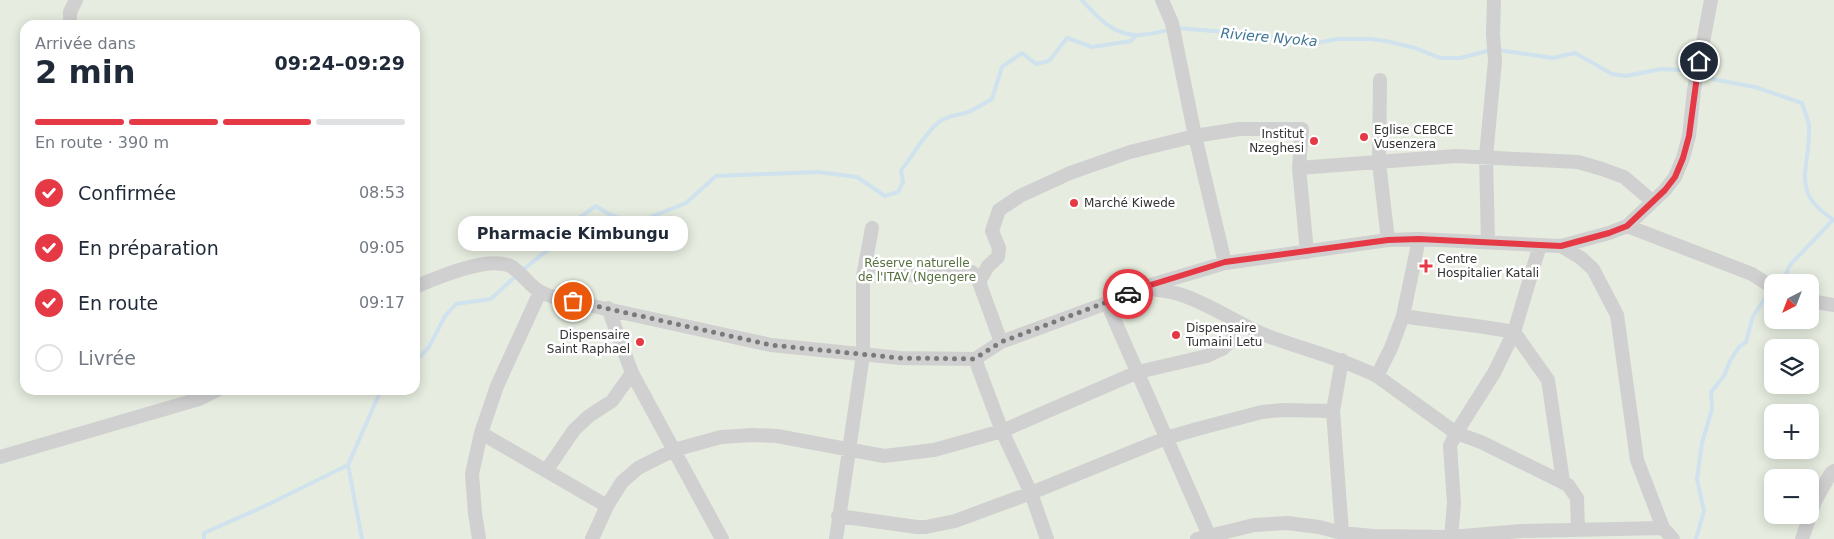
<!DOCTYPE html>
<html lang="fr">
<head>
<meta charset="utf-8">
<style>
  :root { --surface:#fff; --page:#f6f6f7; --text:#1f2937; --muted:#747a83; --line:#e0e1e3; --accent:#e63946 }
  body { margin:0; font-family:"DejaVu Sans",sans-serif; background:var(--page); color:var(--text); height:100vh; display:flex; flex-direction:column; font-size:19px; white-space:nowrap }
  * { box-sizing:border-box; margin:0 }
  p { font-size:16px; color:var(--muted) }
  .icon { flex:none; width:28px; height:28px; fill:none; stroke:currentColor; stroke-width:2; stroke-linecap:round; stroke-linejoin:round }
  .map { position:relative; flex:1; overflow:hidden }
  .panel { position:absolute; left:20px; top:20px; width:400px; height:375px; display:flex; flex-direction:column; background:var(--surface); border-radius:15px; box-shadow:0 2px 12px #0003 }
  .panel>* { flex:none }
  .needle { width:32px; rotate:222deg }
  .fabs { position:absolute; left:1764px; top:274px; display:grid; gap:10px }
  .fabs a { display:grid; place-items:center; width:55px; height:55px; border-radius:10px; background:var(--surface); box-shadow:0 2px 12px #0003; font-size:25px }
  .pin { position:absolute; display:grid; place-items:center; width:42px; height:42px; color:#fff; margin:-21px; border:2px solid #fff; border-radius:50%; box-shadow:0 1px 5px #0007 }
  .courier { position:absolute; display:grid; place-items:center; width:50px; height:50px; margin:-25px; border:4px solid #e63946; border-radius:50%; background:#fff; color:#222; box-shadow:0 1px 6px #0007 }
  .bubble { position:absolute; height:35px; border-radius:15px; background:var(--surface); box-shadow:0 2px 12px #0003; font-size:16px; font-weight:800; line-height:35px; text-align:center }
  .head em { font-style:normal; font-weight:800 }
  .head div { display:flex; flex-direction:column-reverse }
  .head { display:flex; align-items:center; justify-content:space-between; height:85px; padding:0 15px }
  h1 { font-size:32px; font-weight:800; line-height:38px }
  .bar { display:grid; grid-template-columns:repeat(4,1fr); gap:8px 5px; align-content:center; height:60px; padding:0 15px }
  .bar i { height:6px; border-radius:4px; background:var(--line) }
  .bar .active { background:var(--accent) }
  .bar p { grid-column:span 4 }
  ol { padding:0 15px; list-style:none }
  li { display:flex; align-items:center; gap:15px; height:55px }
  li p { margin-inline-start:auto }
  li .icon { padding:5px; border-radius:50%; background:var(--accent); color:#fff; stroke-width:4 }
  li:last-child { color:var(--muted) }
  li i { width:28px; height:28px; border:2px solid var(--line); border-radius:50% }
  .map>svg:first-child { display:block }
</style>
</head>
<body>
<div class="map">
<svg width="1834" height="539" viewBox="0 0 1834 539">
  <rect width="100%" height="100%" fill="#fff"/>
  <path fill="#e6ecdf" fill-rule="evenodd" d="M0,0H1834V539H0ZM25,25H415V390H25ZM1772,282H1810V320H1772ZM1772,348H1810V385H1772ZM1772,412H1810V450H1772ZM1772,478H1810V515H1772Z"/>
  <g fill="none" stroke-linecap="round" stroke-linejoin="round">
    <path stroke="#cfe2ee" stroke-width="4" d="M1082,0C1096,16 1114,36 1138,35C1148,35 1159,32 1169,30
      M1176,28L1239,33L1316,43L1338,39H1369L1386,41L1415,48L1440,58H1460L1491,50
      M1498,50L1553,58L1575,53L1612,74L1626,76L1661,69L1682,70L1717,80L1755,87L1802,103C1804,110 1808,118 1809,126C1811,168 1788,191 1834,220
      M1776,282L1785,276L1790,265L1833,220
      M415,362L429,347L445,316L456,304L491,299L520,272L558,242L576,220L596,206L607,213L633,224L686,203L716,176L818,172L857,177L885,196L898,192L903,182L901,170C914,155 923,135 939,122C948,115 955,116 965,113C974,111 984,103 992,99L1002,67L1022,53L1036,64L1049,61L1067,38L1092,47L1131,41L1136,35
      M204,539V533L265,506L348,465
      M362,539L348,465L381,390
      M1696,539L1704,511L1697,479L1702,443L1712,409L1711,392L1724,376L1730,361L1739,347L1746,342L1753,316L1771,289"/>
    <path stroke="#d0d0d0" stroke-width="14" d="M1162,0L1172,23L1195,136L1225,263
      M70,25V12L76,0
      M1380,80L1379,163L1388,240
      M1299,168L1456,156L1578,162L1602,169L1624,177L1652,201
      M1627,226L1665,190L1675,177L1683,158L1689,136L1694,90L1711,0
      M1488,242L1486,156L1495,61L1493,34L1494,0
      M1540,245L1514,332L1494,373L1456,433L1481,442L1568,485L1577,498L1578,530
      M1561,246L1581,258L1593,269L1617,315L1637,460L1663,528L1673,539
      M863,276L927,275L972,272L979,282
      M415,287C436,278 490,254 512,267C523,274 530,287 541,292C546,295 551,296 556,298L771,345L900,358L975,359L1001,342L1107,303L1144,287L1225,263L1388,240L1419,239L1561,246L1609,233L1627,226L1752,274L1772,287
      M1144,288C1157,290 1170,291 1182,295C1211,305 1237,323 1265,335C1302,349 1341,358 1377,376L1456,433L1450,446L1454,503L1451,539
      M1810,301L1834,305
      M1107,303L1209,535
      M608,308L632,373L722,539
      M1403,316C1440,322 1477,325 1514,332L1548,380L1563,481
      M1001,342L979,282L988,266L998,257L999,248L992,231L999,210L1020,196L1070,173L1130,152L1195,136L1239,129H1302L1299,168L1307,252
      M975,359L1002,431L1031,493L1047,539
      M1377,376L1391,348L1403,316L1419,239
      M481,433L607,506
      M0,457L199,399L217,390
      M546,471L574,430L589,416L612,401L632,373
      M838,516L917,527H926L955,521L1031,493L1166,438L1197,429L1262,412L1283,410L1333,411
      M1342,533L1333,411L1342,360
      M479,539L475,513L472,474L481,433L497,386L540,292
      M592,539L607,506L622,482L638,468L674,450L721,437L753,435L777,436L884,456L934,450L1002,431L1138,372L1207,356L1222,349L1232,340L1238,322
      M836,539L863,355V276L872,228
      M1197,539L1254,525L1287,523L1319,527L1342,533L1373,536L1451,537L1521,531L1663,528
      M1802,539L1815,501L1831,473L1834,471"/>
  </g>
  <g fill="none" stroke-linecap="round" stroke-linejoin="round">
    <path stroke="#7a7a7a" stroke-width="5" stroke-dasharray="0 9" d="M573,301L771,345L900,358L974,359L1001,342L1128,294"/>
    <path stroke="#e63946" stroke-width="6" d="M1128,294L1144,287L1225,262L1388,240L1419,239L1561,246L1609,233L1627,226L1665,190L1675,177L1683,158L1689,136L1699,61"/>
  </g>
  <g fill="#e63946" stroke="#fff" stroke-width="2">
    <circle cx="1364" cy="137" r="5"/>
    <circle cx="1314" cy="141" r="5"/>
    <circle cx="1074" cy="203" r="5"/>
    <path d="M1423.5 258.5h5v5h5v5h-5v5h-5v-5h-5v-5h5z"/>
    <circle cx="1176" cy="335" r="5"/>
    <circle cx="640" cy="342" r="5"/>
  </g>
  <g text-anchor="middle" stroke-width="5" stroke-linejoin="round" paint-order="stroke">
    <g font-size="12" fill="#333" stroke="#fff" text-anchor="start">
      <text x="1374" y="134">Eglise CEBCE<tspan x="1374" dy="14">Vusenzera</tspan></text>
      <text x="1304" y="138" text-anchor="end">Institut<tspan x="1304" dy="14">Nzeghesi</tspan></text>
      <text x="1084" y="207">Marché Kiwede</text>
      <text x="1437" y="263">Centre<tspan x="1437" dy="14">Hospitalier Katali</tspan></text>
      <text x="1186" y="332">Dispensaire<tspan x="1186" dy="14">Tumaini Letu</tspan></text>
      <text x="630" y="339" text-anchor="end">Dispensaire<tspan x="630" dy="14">Saint Raphael</tspan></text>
    </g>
    <g font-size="12" fill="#56703f" stroke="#fff">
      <text x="917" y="267">Réserve naturelle<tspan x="917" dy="14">de l'ITAV (Ngengere</tspan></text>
    </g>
    <g font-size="14" font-style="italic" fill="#3f7597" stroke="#fff">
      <text transform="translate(1269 37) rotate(5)" y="5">Riviere Nyoka</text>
    </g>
  </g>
</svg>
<div class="fabs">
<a><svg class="needle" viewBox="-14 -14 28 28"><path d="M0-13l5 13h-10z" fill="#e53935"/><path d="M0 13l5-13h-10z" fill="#747a83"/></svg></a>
<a><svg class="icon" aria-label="layers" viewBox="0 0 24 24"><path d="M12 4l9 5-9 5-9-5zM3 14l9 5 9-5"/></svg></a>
<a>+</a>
<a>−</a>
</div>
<div class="pin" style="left:573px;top:301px;background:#ea580c"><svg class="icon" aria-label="bag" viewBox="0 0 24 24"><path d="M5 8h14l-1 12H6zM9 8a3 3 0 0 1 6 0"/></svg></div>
<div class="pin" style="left:1699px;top:61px;background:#1f2937"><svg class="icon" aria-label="home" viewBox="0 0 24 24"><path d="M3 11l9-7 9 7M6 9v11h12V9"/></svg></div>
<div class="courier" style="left:1128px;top:294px"><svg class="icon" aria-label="car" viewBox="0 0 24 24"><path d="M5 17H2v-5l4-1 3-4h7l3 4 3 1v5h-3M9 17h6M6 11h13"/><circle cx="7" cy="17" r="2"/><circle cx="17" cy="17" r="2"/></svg></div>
<div class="bubble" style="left:458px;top:216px;width:230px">Pharmacie Kimbungu</div>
<section class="panel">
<div class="head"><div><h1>2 min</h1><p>Arrivée dans</p></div><em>09:24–09:29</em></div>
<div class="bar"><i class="active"></i><i class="active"></i><i class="active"></i><i></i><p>En route · 390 m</p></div>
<ol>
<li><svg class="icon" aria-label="check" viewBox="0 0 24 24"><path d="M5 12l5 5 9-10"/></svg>Confirmée<p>08:53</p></li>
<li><svg class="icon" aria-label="check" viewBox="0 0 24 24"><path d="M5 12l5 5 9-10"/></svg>En préparation<p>09:05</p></li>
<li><svg class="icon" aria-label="check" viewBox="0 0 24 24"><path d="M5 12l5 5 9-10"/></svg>En route<p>09:17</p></li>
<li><i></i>Livrée</li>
</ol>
</section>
</div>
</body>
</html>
